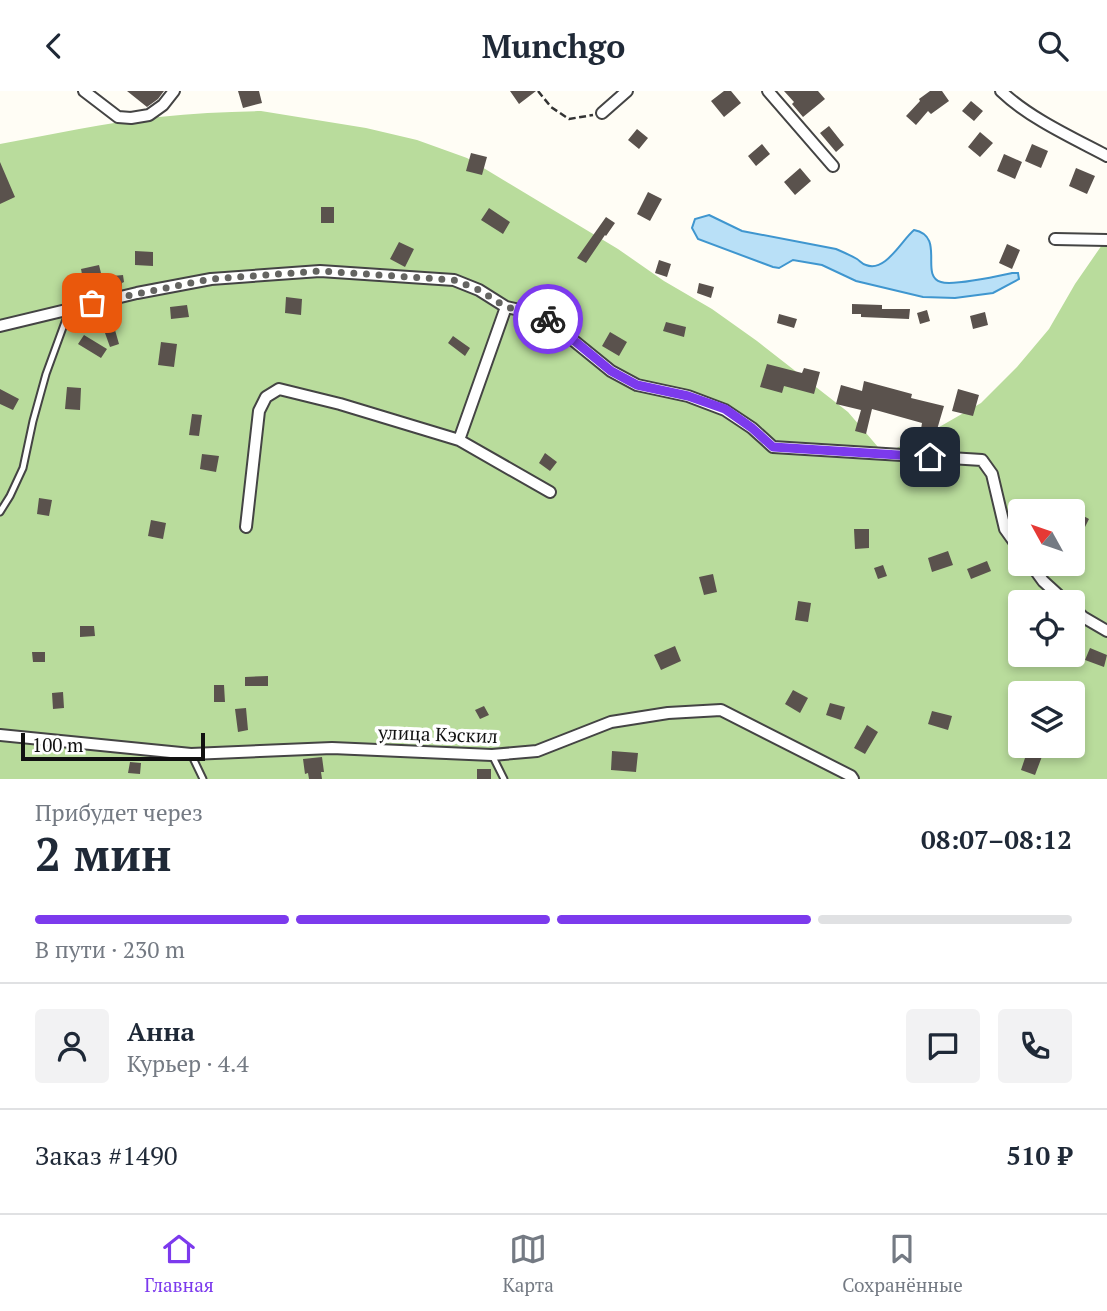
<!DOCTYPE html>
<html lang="ru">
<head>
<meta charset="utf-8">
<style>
  :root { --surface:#fff; --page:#f2f2f3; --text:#1f2937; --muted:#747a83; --line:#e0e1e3; --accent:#7c3aed }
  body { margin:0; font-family:"PT Serif",serif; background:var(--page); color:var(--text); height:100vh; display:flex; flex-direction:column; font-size:26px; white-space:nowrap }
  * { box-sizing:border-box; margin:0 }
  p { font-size:23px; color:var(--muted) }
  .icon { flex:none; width:38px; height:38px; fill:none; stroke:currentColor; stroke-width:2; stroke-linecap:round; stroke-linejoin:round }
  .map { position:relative; height:688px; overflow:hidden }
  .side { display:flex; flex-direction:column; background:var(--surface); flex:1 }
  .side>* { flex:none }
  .needle { width:46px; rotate:310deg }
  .buttons { position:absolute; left:1008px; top:408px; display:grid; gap:14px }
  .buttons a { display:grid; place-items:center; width:77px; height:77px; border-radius:7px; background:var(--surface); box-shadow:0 4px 10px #0003; font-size:35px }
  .scale { position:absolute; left:21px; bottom:18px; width:184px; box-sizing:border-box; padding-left:7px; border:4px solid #111; border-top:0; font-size:19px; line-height:24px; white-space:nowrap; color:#111; -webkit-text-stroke:5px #fff; paint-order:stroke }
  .pin { position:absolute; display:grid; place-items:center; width:60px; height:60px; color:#fff; margin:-30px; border-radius:14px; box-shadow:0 4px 10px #0006 }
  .courier { position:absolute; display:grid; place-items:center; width:70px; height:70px; margin:-35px; border:5px solid #7c3aed; border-radius:50%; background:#fff; color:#222; box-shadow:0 2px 9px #0007 }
  .head em { font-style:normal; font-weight:800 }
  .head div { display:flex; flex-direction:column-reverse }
  .head { display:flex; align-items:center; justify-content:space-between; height:119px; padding:0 35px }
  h1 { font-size:46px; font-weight:800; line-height:52px }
  .bar { display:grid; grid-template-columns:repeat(4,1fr); gap:10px 7px; align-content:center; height:84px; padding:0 35px }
  .bar i { height:9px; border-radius:5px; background:var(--line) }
  .bar .on { background:var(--accent) }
  .bar p { grid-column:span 4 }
  .line { display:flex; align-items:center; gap:18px; padding:0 35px; border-top:2px solid var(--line) }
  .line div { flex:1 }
  .round { display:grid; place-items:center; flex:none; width:74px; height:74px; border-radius:7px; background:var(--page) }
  header { display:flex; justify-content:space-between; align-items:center; height:91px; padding:0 35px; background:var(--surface); font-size:32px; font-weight:800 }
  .tab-bar { display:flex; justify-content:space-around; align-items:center; height:98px; border-top:2px solid var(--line); background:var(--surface); font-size:19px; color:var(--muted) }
  .tab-bar a { display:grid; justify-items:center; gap:4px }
  .tab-bar .on { color:var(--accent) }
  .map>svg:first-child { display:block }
</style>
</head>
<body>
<header><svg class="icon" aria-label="back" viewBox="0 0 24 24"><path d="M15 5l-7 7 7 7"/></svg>Munchgo<svg class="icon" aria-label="search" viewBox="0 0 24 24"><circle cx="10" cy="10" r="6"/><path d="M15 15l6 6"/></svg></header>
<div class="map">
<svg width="1107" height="688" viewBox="0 0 1107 688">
  <rect width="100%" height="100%" fill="#fffdf5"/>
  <path fill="#b9dc9c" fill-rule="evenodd" d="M261,20L366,37L417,49L467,67L618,158L664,190L712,218L757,250L848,321L884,363L934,339L981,312L1017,276L1049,238L1075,193L1104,151L1107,149V688H0V53C53,43 105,32 159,26C193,22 227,21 261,20ZM1020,420H1073V472H1020ZM1020,511H1073V564H1020ZM1020,602H1073V654H1020Z"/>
  <path fill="#b9e0f7" stroke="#3f96cf" stroke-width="2" d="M709,124L742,140L836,158C843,161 850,164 857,168C860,170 862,173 866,174C885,182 901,150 914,139C946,145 919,185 941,191C953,195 998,185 1012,182H1018L1019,188L993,202L955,207L923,206L856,190L822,174L793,169L779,177L773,176L698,148L692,137L695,128Z"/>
  <path fill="#5a524d" d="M127,0H164L158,8L147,16Z
    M238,0H259L262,12L243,17Z
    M510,0H536L519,13Z
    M724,0H731L741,12L724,26L711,10Z
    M784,0H818L825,8L803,26L792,13L794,11Z
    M930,0H942L949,10L931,23L928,20L916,34L906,25L920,10L919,8Z
    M971,10L983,20L974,30L962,20Z
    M829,35L844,54L836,61L820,42Z
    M637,38L648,47L639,58L628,49Z
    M980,41L993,52L980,66L968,56Z
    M762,53L770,63L756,75L748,65Z
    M1032,53L1048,60L1041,77L1025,70Z
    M471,62L487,66L482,84L466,80Z
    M1004,63L1022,71L1015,88L997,80Z
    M0,71L15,106L0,113Z
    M800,77L811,90L795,104L784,91Z
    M1076,77L1095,85L1087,103L1069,95Z
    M648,101L662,108L650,130L637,123Z
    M321,116H334V132H321Z
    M489,117L510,131L503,143L481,129Z
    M606,126L615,132L606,145L605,144L586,172L577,167Z
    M399,151L414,158L405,176L390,168Z
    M1007,153L1020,159L1012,178L999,172Z
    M135,160L153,161V175L135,174Z
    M659,169L671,173L667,186L655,182Z
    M99,174L102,186L123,184L124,191L122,192V197L112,199L111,194L85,199L81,178Z
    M699,192L714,196L711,207L697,202Z
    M286,206L302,208L301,224L285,222Z
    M852,213L882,214V218H910L909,228L861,226V223H852Z
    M187,214L189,226L171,228L170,216Z
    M927,219L930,230L920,233L917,222Z
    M985,221L988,234L973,238L970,225Z
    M779,223L797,228L794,237L777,232Z
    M666,231L686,236L684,246L663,240Z
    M115,239L119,253L110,256L105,242Z
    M610,241L627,251L619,265L602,255Z
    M84,244L107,258L101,267L78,253Z
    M453,245L470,257L465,265L448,252Z
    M161,251L177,253L174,276L158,274Z
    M767,273L802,282L804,277L820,281L814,303L784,295L782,302L760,296Z
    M864,290L912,303L911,307L944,315L936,342L921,338L922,332L872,318L866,343L855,340L861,319L836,313L841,294L862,300Z
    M67,296L81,297L80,319L65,318Z
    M0,298L19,308L13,319L0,313Z
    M958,298L979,304L973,325L952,320Z
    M192,323L202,324L199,345L189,344Z
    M545,362L557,371L550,380L539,372Z
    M202,363L219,365L216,381L200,378Z
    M39,407L52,409L49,425L37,423Z
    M1078,422L1089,428L1081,444L1073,439V433Z
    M151,429L166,432L163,448L148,445Z
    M854,438H869V457L855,458Z
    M948,460L953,474L932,481L928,467Z
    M987,470L991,480L971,488L967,478Z
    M883,474L887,485L878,488L874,477Z
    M713,483L717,501L704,504L699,486Z
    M798,510L811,512L808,531L795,529Z
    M80,535H94L95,545L80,546Z
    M675,555L681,570L661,579L654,564Z
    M1090,557L1107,564L1104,576L1085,569Z
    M32,561H45V571H33Z
    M1014,564H1026L1022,575L1011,571Z
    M268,585V595H245V586Z
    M214,594H224L225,611H214Z
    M793,599L808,607L800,622L785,613Z
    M63,601L64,617L53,618L52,602Z
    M830,612L845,616L841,629L826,624Z
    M484,615L489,624L480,628L475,619Z
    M246,617L248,639L238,641L235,618Z
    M932,620L952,625L948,639L928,633Z
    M867,634L878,641L865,663L854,657Z
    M1029,655L1044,660L1035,684L1021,679Z
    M612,660L638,662L636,681L611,679Z
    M322,666L324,681H321L322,688H309L308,682L305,683L303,668Z
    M130,671L141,672L140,683L128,682Z
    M477,678H491V688H477Z"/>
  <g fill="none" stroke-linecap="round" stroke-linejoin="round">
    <defs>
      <path id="lane" d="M0,421L10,405L23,377L33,330L46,283L69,220
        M191,663L203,688
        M492,664L504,688"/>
      <path id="street" d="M84,0L118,26L131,27L149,24L163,14L174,0
        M768,0L833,75
        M1001,0C1029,27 1073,47 1107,65
        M602,22L627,0
        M1055,148L1107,149
        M0,235L137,202L211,188L320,180L454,189L479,199L506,216L542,224L611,280L637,294L688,305L725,319L752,337L773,356L982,369L992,383L1005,438L1020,459
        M459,349L550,401
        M246,436L259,320L266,306L279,298L340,313L459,349L506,216
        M1030,472L1043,490L1066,511
        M1073,517L1083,526L1107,540
        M0,644L191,663L332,657L492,664L537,660L611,631L668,622L721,619L851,685L853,688"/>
    </defs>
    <use href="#lane" stroke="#444" stroke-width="9"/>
    <use href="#street" stroke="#444" stroke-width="14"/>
    <path stroke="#333" stroke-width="2.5" stroke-dasharray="7 3.5" stroke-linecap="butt" d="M538,0L551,16L569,28L593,24"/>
    <use href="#lane" stroke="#fff" stroke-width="5"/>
    <use href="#street" stroke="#fff" stroke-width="10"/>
  </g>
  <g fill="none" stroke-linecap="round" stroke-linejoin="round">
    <path stroke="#646461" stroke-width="7" stroke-dasharray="0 12.6" d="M92,212L211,188L320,180L454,189L479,199L506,216L542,224L548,228"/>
    <path stroke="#7c3aed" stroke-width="9" d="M548,228L611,280L637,294L688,305L725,318L752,337L773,356L930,366"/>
  </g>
  <g text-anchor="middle" stroke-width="7" stroke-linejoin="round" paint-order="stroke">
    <g font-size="19" fill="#111" stroke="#fff">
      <text transform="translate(438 643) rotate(2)" y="7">улица Кэскил</text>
    </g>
  </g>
</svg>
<div class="buttons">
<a><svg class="needle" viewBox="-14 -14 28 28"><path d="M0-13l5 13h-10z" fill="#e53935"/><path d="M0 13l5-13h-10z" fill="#747a83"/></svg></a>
<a><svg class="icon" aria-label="locate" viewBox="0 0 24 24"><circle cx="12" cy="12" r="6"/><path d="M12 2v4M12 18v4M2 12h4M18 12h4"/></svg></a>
<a><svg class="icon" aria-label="layers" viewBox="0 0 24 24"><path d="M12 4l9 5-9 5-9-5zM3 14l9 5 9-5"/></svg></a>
</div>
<div class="scale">100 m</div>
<div class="pin" style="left:92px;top:212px;background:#ea580c"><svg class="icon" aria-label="bag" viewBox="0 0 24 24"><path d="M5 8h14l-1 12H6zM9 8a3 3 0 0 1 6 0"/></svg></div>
<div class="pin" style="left:930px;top:366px;background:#1f2937"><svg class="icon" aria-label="home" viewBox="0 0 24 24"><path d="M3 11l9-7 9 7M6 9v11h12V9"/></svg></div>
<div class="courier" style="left:548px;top:228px"><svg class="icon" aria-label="bike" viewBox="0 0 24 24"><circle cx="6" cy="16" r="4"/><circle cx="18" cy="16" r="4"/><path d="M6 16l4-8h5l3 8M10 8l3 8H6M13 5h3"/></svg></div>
</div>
<section class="side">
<div class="head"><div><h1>2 мин</h1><p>Прибудет через</p></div><em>08:07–08:12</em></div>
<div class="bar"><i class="on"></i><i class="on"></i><i class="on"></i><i></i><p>В пути · 230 m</p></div>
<div class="line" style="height:126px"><a class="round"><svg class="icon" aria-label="person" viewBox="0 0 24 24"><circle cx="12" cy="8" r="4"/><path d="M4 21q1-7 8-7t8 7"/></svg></a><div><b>Анна</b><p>Курьер · 4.4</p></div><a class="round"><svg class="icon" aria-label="chat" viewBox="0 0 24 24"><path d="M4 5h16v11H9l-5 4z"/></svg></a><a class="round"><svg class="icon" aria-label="phone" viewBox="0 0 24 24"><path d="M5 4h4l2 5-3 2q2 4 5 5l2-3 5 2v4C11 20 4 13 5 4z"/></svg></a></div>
<div class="line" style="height:91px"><div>Заказ #1490</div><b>510 ₽</b></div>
</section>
<nav class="tab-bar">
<a class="on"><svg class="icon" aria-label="home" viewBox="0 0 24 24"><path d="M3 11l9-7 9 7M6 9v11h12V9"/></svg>Главная</a>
<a><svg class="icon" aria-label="map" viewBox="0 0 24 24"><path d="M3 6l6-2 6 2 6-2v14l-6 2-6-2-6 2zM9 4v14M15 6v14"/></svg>Карта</a>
<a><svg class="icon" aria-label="saved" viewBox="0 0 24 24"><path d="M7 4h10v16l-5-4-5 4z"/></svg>Сохранённые</a>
</nav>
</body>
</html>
